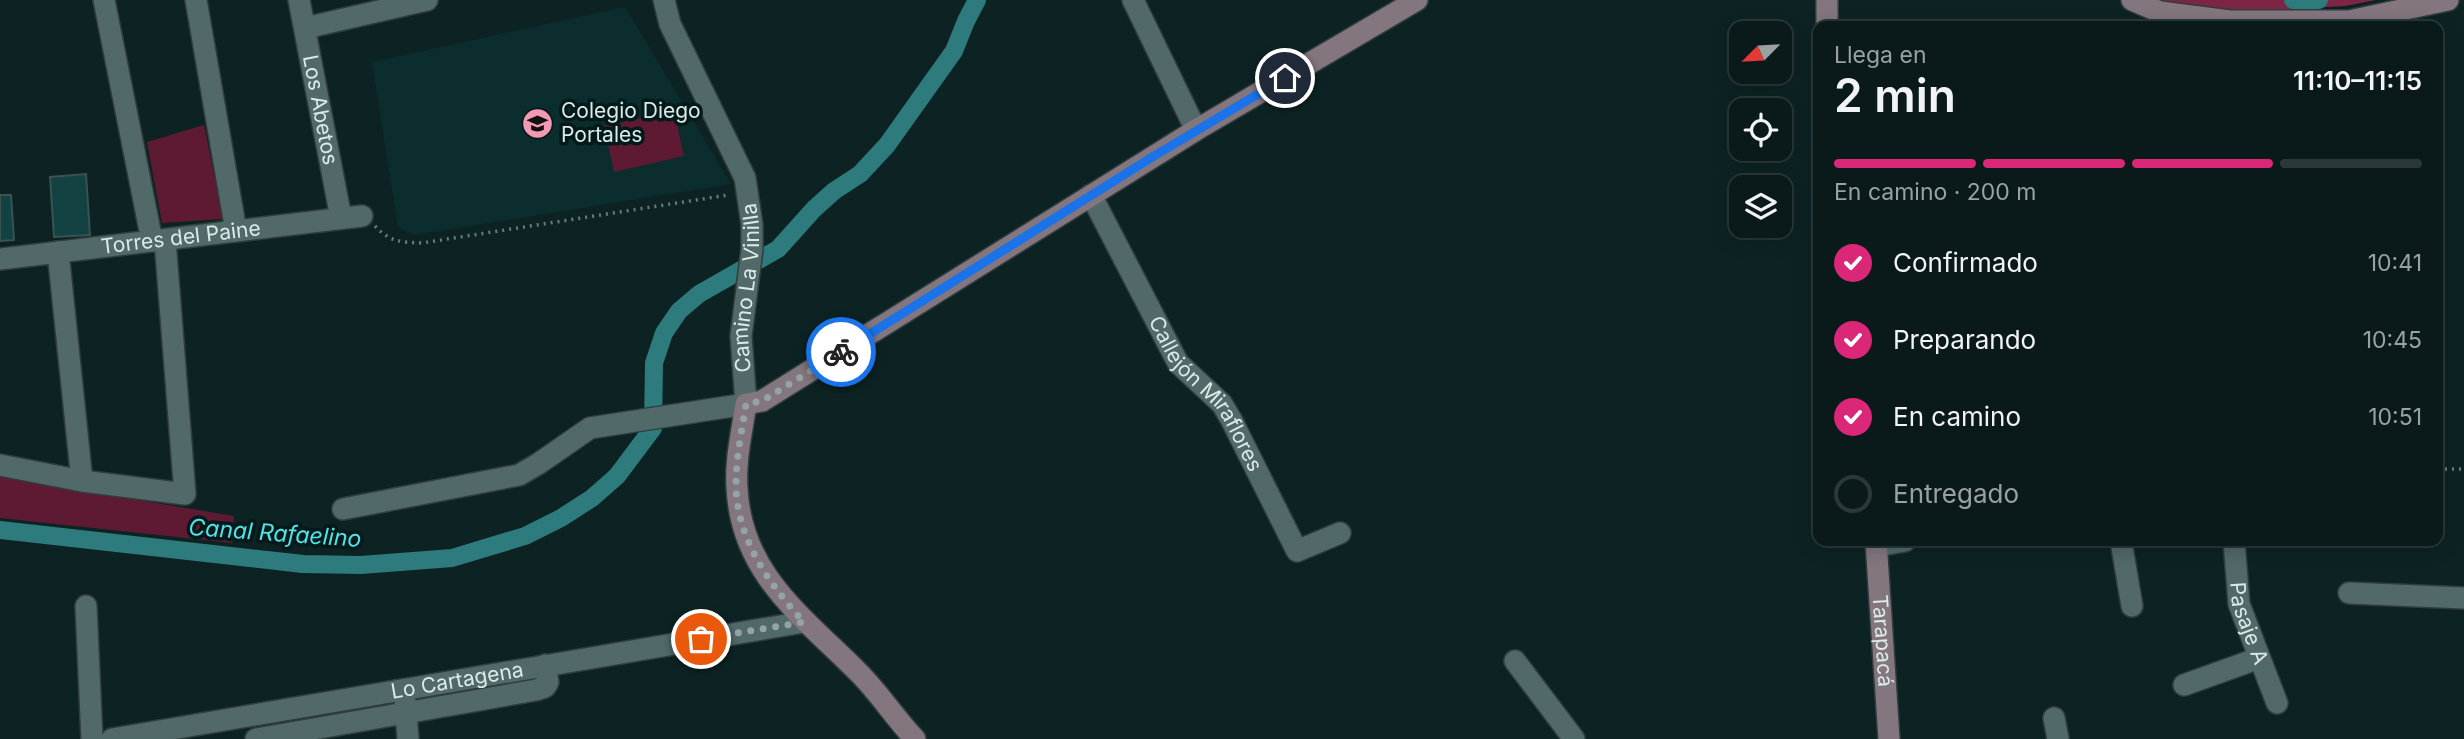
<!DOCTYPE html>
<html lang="es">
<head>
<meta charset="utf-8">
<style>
  :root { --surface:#0a1a1a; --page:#182727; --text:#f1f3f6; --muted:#99a1a2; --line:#2a3839; --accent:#db2777 }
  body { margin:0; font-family:Inter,sans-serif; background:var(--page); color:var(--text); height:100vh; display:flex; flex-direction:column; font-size:26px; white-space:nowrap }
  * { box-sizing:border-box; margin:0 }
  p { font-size:23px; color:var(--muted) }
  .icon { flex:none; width:38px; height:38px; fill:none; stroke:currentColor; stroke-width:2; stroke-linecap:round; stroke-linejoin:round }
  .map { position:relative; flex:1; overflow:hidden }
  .panel { position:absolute; left:1813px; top:21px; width:630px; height:525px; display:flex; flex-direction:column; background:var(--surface); border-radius:14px; box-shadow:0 4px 18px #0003,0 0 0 2px var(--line) }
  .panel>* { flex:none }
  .needle { width:46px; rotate:246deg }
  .controls { position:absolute; left:1729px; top:21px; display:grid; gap:14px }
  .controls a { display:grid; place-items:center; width:63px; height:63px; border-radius:14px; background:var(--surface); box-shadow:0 4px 18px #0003,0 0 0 2px var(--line); font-size:35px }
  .pin { position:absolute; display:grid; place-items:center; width:60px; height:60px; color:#fff; margin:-30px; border:4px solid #fff; border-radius:50%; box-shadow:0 2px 7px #0007 }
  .courier { position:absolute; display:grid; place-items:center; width:70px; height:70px; margin:-35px; border:5px solid #1a73e8; border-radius:50%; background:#fff; color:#222; box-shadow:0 2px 9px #0007 }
  .summary em { font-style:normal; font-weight:600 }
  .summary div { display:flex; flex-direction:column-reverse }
  .summary { display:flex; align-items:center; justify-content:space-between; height:119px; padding:0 21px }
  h1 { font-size:46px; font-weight:600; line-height:52px }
  .bar { display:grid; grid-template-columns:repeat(4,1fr); gap:10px 7px; align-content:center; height:84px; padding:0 21px }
  .bar i { height:9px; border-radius:5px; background:var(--line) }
  .bar .selected { background:var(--accent) }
  .bar p { grid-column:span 4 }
  ol { padding:0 21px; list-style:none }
  li { display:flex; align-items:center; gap:21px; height:77px }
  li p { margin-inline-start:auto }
  li .icon { padding:7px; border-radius:50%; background:var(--accent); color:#fff; stroke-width:4 }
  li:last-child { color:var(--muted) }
  li i { width:38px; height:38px; border:4px solid var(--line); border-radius:50% }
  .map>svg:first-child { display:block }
</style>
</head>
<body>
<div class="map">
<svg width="2464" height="739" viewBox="0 0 2464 739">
  <rect width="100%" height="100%" fill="#0d2323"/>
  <path fill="#0b2d2e" d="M625,7L731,184L414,235L398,227L372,62Z"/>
  <path fill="#5d1a32" d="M674,111L684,156L614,172L604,126Z
    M204,125L223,219L162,223L147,142Z
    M0,477L234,516L232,543L0,518Z"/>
  <path fill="#7d2545" d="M2157,0H2376L2345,6L2234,12Z"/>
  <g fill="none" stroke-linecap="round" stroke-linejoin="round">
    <path stroke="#2d7b7c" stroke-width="18" d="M2293,0H2319
      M0,530L303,564L361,565L452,558L525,536L561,518L592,498L617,476L653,428L654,363L664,333L679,311L699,294L778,249L814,209L834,191L860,174L887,145L954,51L966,21L977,0"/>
  </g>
  <path fill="#134243" stroke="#3b5252" stroke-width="2" d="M86,174L90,235L54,237L50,177Z
    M0,195H11L14,240L0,241Z"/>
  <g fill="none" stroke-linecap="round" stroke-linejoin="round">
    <defs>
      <g id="street">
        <path d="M104,0L152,241"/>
        <path d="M196,0L236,231"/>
        <path id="s1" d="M299,0L341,218"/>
        <path d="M1133,0L1196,130"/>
        <path d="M305,28L427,0"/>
        <path id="s2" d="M1091,195L1178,363L1222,404L1232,421L1297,551L1340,533"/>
        <path d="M58,252L82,481"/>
        <path id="s3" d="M0,259L362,216"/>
        <path d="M0,465L82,481L185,494L165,240"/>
        <path id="s4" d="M343,509L519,475L538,464L590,428L746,404L741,336L752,249V225L745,178L670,24L664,0"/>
        <path d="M2121,541L2132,606"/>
        <path id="s5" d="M2234,541L2239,604L2277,703"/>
        <path d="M1877,546L1905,541"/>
        <path d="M2349,593L2464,598"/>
        <path d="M86,606L92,739"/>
        <path d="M1515,661L1574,739"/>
        <path d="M2184,685L2259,658"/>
        <path d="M405,701L408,739"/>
        <path d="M2054,718L2058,739"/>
        <path id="s6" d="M112,739L804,622"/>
        <path d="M256,739L536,690L545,687L548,682L545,665"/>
      </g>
      <g id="secondary">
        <path d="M1827,0V26"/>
        <path d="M2132,0L2160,12L2230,21H2349L2448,0"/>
        <path id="s7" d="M1876,541L1889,739"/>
        <path d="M915,739C894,717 878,691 856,670C802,616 741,573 737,488C735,460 742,431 746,404L762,401L1196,130L1417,0"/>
      </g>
    </defs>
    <use href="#street" stroke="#303d3d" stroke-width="24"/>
    <use href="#secondary" stroke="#303d3d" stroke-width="24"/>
    <path stroke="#697b7b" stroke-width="3.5" stroke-dasharray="2 5" stroke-linecap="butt" d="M375,226C390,242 400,242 422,243L728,195
      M2438,469H2464"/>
    <use href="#street" stroke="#516969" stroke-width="21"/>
    <use href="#secondary" stroke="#83767e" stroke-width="21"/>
  </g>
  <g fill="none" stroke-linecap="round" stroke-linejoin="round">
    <path stroke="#94a4a4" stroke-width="7" stroke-dasharray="0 12.6" d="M701,639L804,622C769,584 736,538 736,484C736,457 742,430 746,404L762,401L841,352"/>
    <path stroke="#1a73e8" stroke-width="9" d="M841,352L1154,156L1285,78"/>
  </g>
  <defs>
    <symbol id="school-disc" viewBox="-11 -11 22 22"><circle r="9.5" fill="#f19ab1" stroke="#04191a"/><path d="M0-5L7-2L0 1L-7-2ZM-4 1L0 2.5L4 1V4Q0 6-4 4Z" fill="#111"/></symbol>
  </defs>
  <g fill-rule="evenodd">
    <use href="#school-disc" x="520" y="106" width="35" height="35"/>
  </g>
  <g text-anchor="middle" stroke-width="7" stroke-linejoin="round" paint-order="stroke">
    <g font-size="21" fill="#dce9e9" stroke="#04191a">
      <text dy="7" stroke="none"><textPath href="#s1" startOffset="112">Los Abetos</textPath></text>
      <text dy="7" stroke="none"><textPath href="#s3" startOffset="182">Torres del Paine</textPath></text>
      <text dy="7" stroke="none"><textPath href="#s4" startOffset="539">Camino La Vinilla</textPath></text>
      <text dy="7" stroke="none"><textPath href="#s2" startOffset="231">Callejón Miraflores</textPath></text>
      <text dy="7" stroke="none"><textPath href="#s5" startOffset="84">Pasaje A</textPath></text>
      <text dy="7" stroke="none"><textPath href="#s7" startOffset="100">Tarapacá</textPath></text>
      <text dy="7" stroke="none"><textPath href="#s6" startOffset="350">Lo Cartagena</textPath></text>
    </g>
    <g font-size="21" fill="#dce9e9" stroke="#04191a" text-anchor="start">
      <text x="561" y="118">Colegio Diego<tspan x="561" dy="24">Portales</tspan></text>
    </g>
    <g font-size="23" font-style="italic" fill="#50e4e8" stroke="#04191a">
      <text transform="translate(275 533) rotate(4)" y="8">Canal Rafaelino</text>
    </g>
  </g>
</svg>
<div class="controls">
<a><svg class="needle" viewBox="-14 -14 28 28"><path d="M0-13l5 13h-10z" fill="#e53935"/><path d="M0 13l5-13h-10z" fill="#99a1a2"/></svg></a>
<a><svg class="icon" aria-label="locate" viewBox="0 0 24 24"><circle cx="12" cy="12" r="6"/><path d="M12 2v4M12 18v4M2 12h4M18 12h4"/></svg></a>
<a><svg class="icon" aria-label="layers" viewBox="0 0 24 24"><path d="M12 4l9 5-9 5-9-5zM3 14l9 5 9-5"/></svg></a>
</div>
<div class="pin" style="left:701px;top:639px;background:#ea580c"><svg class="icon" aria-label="bag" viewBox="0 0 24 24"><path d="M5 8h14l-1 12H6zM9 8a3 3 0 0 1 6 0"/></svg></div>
<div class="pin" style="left:1285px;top:78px;background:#1f2937"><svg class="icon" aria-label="home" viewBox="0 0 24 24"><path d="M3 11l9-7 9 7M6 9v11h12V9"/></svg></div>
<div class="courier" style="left:841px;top:352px"><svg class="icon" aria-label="bike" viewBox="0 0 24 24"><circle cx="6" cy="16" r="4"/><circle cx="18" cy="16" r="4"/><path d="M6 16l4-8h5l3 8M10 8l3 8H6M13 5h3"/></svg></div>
<section class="panel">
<div class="summary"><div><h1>2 min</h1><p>Llega en</p></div><em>11:10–11:15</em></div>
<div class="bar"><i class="selected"></i><i class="selected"></i><i class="selected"></i><i></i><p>En camino · 200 m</p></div>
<ol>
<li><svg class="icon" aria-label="check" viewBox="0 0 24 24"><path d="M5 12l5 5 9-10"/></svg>Confirmado<p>10:41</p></li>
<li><svg class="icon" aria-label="check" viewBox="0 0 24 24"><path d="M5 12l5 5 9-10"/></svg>Preparando<p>10:45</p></li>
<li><svg class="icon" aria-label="check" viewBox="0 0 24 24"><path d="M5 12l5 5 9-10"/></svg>En camino<p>10:51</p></li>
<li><i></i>Entregado</li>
</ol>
</section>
</div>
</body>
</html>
